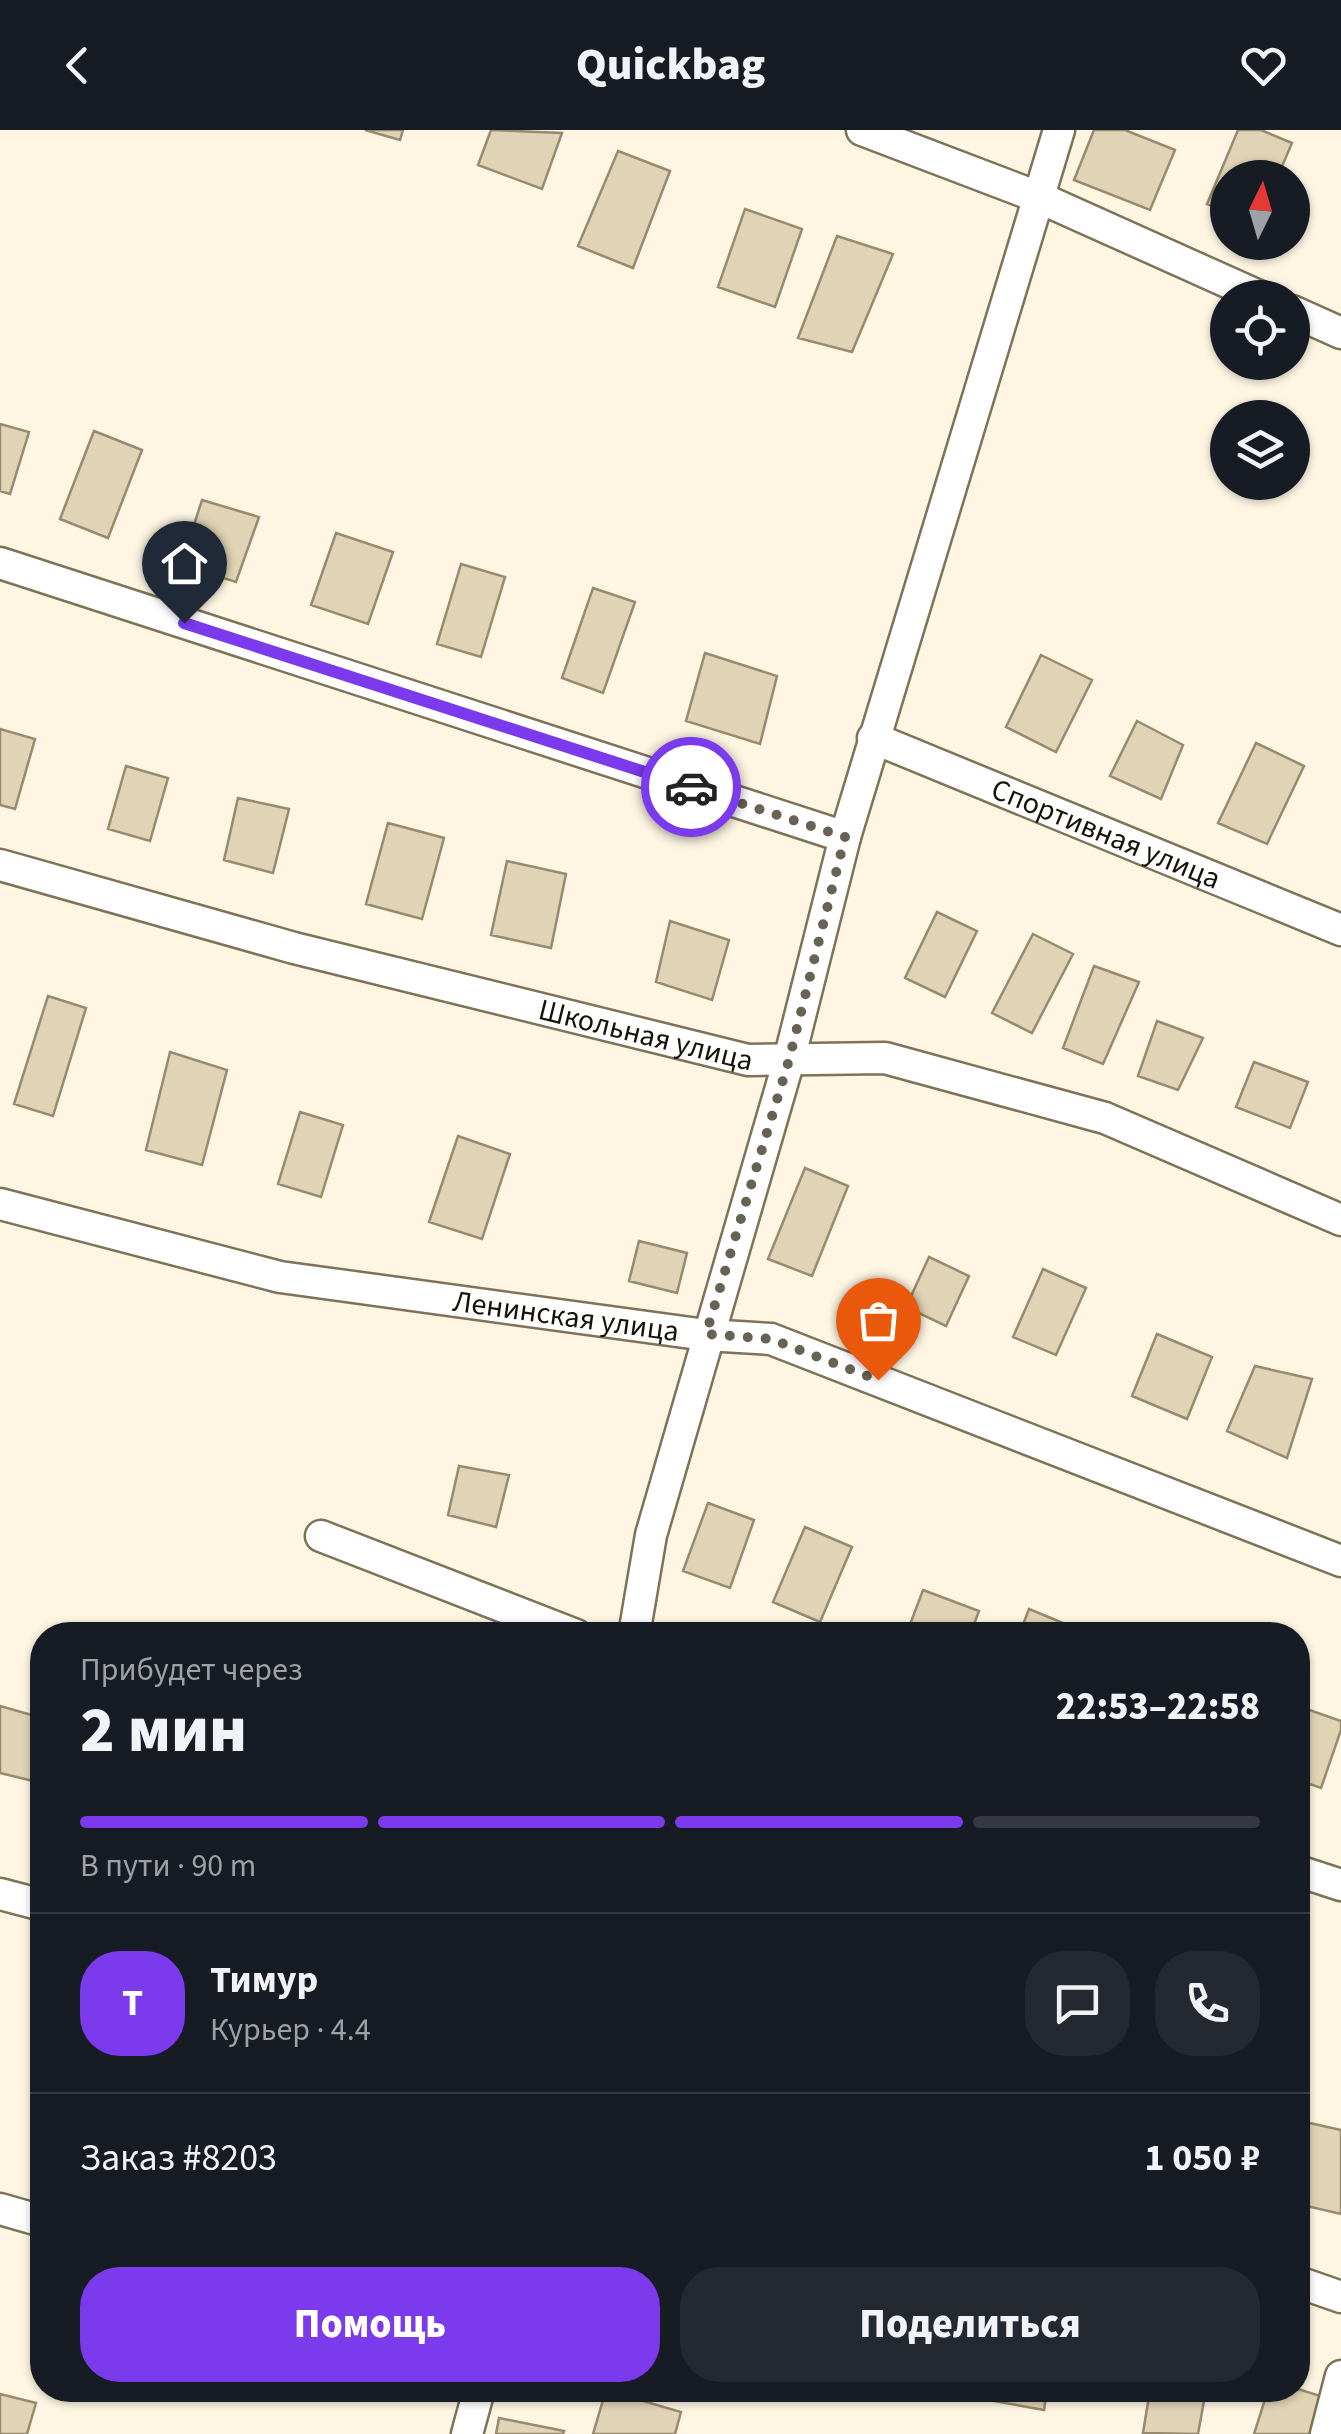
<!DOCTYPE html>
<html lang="ru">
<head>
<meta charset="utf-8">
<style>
  :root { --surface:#171b24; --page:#242831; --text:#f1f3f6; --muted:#9ea1a6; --line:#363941; --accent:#7c3aed }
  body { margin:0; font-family:"Source Sans 3",sans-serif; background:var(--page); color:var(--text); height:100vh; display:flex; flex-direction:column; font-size:38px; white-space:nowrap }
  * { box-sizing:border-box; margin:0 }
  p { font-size:32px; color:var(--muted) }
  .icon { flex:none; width:55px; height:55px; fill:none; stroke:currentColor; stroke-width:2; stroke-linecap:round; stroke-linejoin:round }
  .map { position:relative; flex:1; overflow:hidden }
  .sheet { position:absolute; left:30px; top:1492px; width:1280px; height:780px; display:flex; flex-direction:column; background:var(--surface); border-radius:40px; box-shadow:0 2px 8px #0004 }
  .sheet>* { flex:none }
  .needle { width:65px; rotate:5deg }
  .tools { position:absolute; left:1210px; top:30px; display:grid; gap:20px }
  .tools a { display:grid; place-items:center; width:100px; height:100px; border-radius:50%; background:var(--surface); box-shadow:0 2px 8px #0004; font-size:50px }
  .pin { position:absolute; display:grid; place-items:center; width:85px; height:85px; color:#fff; margin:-102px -42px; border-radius:50% 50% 50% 0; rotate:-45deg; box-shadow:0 0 10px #0007 }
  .pin .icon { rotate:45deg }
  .courier { position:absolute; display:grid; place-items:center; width:100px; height:100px; margin:-50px; border:8px solid #7c3aed; border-radius:50%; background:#fff; color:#222; box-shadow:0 2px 12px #0007 }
  .overview em { font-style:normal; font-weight:800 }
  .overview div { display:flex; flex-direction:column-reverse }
  .overview { display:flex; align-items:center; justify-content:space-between; height:170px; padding:0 50px }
  h1 { font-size:65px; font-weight:800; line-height:75px }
  .bar { display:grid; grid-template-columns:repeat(4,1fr); gap:15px 10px; align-content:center; height:120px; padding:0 50px }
  .bar i { height:12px; border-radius:8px; background:var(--line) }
  .bar .current { background:var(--accent) }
  .bar p { grid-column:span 4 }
  .line { display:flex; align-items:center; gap:25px; padding:0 50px; border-top:2px solid var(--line) }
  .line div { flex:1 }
  .round { display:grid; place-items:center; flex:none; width:105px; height:105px; border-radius:40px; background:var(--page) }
  .button { display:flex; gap:20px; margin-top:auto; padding:20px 50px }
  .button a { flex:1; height:115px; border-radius:40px; background:var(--accent); color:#fff; font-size:40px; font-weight:800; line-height:115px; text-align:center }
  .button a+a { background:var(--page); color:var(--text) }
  header { display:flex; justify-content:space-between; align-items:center; height:130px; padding:0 50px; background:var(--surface); font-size:45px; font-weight:800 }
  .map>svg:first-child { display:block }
</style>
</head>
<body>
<header><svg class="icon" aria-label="back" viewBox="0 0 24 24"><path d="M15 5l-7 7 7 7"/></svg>Quickbag<svg class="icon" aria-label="heart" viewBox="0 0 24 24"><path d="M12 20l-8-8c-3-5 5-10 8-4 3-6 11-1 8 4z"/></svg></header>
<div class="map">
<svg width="1341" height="2304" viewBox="0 0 1341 2304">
  <rect width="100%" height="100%" fill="#fef6e3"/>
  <path fill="#e1d4b6" stroke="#978a6e" stroke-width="2.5" d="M365,0H403L400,10Z
    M491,0L562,3L542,59L478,35Z
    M1094,0H1125L1175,20L1150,80L1074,50Z
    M1238,0H1261L1292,13L1277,48H1228V82L1207,74Z
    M618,21L670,41L633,138L578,116Z
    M745,79L802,99L775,177L718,157Z
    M837,106L893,124L852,222L798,208Z
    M0,294L29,302L10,364L0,361Z
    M94,301L142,320L108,408L60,389Z
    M202,370L259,387L236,452L181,435Z
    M336,403L393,422L368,494L311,475Z
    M461,434L505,447L481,527L437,514Z
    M593,458L635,472L603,563L562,548Z
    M705,523L777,546L760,614L686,591Z
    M1041,525L1092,550L1056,622L1006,597Z
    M1137,591L1183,615L1161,669L1110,646Z
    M0,599L35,609L15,679L0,675Z
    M1256,613L1304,636L1267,714L1218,693Z
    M126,636L168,648L150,711L108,699Z
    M238,668L289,679L273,743L224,730Z
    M388,693L444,708L422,789L366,774Z
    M507,731L566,744L551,818L491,805Z
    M937,782L977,801L945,867L905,848Z
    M670,791L729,810L712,870L656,852Z
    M1033,804L1073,824L1032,903L992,883Z
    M1094,836L1139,852L1103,934L1063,918Z
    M48,866L86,878L53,986L14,974Z
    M1157,891L1203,908L1178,960L1138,946Z
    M170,922L227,940L202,1035L146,1020Z
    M1254,932L1308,952L1290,998L1236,977Z
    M300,982L343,995L321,1067L278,1054Z
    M458,1006L510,1024L482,1109L429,1092Z
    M805,1038L848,1056L812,1146L768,1129Z
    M639,1111L687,1123L677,1163L629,1151Z
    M929,1127L969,1146L946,1196L906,1177Z
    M1043,1139L1086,1158L1056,1225L1013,1207Z
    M1157,1204L1212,1227L1187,1289L1132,1266Z
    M1255,1236L1312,1249L1287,1328L1227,1301Z
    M459,1336L509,1345L496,1397L448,1385Z
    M708,1373L754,1390L730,1458L683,1441Z
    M805,1397L852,1417L820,1492L773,1472Z
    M923,1460L979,1481L970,1505H906Z
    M1029,1479L1080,1500L1078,1505H1019Z
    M0,1576L42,1588V1612L33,1651L0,1643Z
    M1298,1576L1341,1591V1600L1321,1658L1298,1650Z
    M1301,1991L1341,2000V2084L1298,2074V2005Z
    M1298,2259L1336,2271L1326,2304H1254L1268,2260Z
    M606,2260L681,2282L675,2304H593Z
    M978,2260H1047L1044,2280L977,2268Z
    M1150,2260H1206L1198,2304L1143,2303Z
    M0,2264L36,2273L27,2304H0Z
    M499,2288L564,2301L563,2304H496Z"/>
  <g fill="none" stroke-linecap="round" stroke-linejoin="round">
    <defs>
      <g id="street">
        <path d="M862,0L1038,67L1263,168"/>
        <path d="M1292,181L1341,203"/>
        <path d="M0,433L845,707"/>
        <path id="s1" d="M873,608L1341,800"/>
        <path id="s2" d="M0,735L294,818L748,930L885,928L1105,988L1341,1090"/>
        <path id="s3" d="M0,1074L280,1147L706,1205L771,1209L1341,1431"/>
        <path d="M321,1406L576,1505"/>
        <path d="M634,1505L651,1405L789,930L845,707L1059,0"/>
        <path d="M1298,1741L1341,1755"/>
        <path d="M0,1764L42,1775"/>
        <path d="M0,2079L42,2091"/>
        <path d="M1298,2152L1341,2167"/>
        <path d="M467,2304L479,2260"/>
        <path d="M1326,2304L1341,2246"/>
      </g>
    </defs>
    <use href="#street" stroke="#7e7257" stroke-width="35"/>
    <use href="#street" stroke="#fff" stroke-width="30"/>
  </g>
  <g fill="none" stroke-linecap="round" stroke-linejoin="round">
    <path stroke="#686254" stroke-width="10" stroke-dasharray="0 18" d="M691,657L845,707L789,930L706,1204L771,1209L878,1250"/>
    <path stroke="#7c3aed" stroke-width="12" d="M184,493L691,657"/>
  </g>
  <g text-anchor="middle" stroke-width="10" stroke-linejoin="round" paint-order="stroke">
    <g font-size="30" fill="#171207" stroke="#fff">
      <text dy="10" stroke="none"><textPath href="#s1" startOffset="252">Спортивная улица</textPath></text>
      <text dy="10" stroke="none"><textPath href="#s2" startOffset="668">Школьная улица</textPath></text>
      <text dy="10" stroke="none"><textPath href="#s3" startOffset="578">Ленинская улица</textPath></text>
    </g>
  </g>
</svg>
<div class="tools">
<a><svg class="needle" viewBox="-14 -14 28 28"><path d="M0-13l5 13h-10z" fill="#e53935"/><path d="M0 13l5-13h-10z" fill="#9ea1a6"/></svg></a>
<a><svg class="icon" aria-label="locate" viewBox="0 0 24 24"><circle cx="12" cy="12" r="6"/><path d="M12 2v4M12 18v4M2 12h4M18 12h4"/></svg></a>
<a><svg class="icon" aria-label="layers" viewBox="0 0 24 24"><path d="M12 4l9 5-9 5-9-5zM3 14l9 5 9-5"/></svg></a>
</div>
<div class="pin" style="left:878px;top:1250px;background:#ea580c"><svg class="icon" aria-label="bag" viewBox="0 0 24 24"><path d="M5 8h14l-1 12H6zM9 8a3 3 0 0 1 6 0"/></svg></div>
<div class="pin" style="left:184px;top:493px;background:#1f2937"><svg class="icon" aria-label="home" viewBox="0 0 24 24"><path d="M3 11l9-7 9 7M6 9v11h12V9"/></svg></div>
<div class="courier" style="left:691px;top:657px"><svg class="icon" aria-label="car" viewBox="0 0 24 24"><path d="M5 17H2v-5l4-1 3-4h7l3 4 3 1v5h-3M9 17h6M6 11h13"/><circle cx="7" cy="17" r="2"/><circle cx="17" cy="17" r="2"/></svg></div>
<section class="sheet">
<div class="overview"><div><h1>2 мин</h1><p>Прибудет через</p></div><em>22:53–22:58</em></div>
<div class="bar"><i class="current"></i><i class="current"></i><i class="current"></i><i></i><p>В пути · 90 m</p></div>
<div class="line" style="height:180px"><b class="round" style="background:var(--accent);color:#fff">Т</b><div><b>Тимур</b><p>Курьер · 4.4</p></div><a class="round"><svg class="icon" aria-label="chat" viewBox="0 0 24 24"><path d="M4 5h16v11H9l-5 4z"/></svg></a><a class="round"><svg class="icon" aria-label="phone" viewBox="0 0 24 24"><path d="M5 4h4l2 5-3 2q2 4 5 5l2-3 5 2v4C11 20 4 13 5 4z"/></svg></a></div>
<div class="line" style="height:130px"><div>Заказ #8203</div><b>1 050 ₽</b></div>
<div class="button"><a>Помощь</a><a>Поделиться</a></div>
</section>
</div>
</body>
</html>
